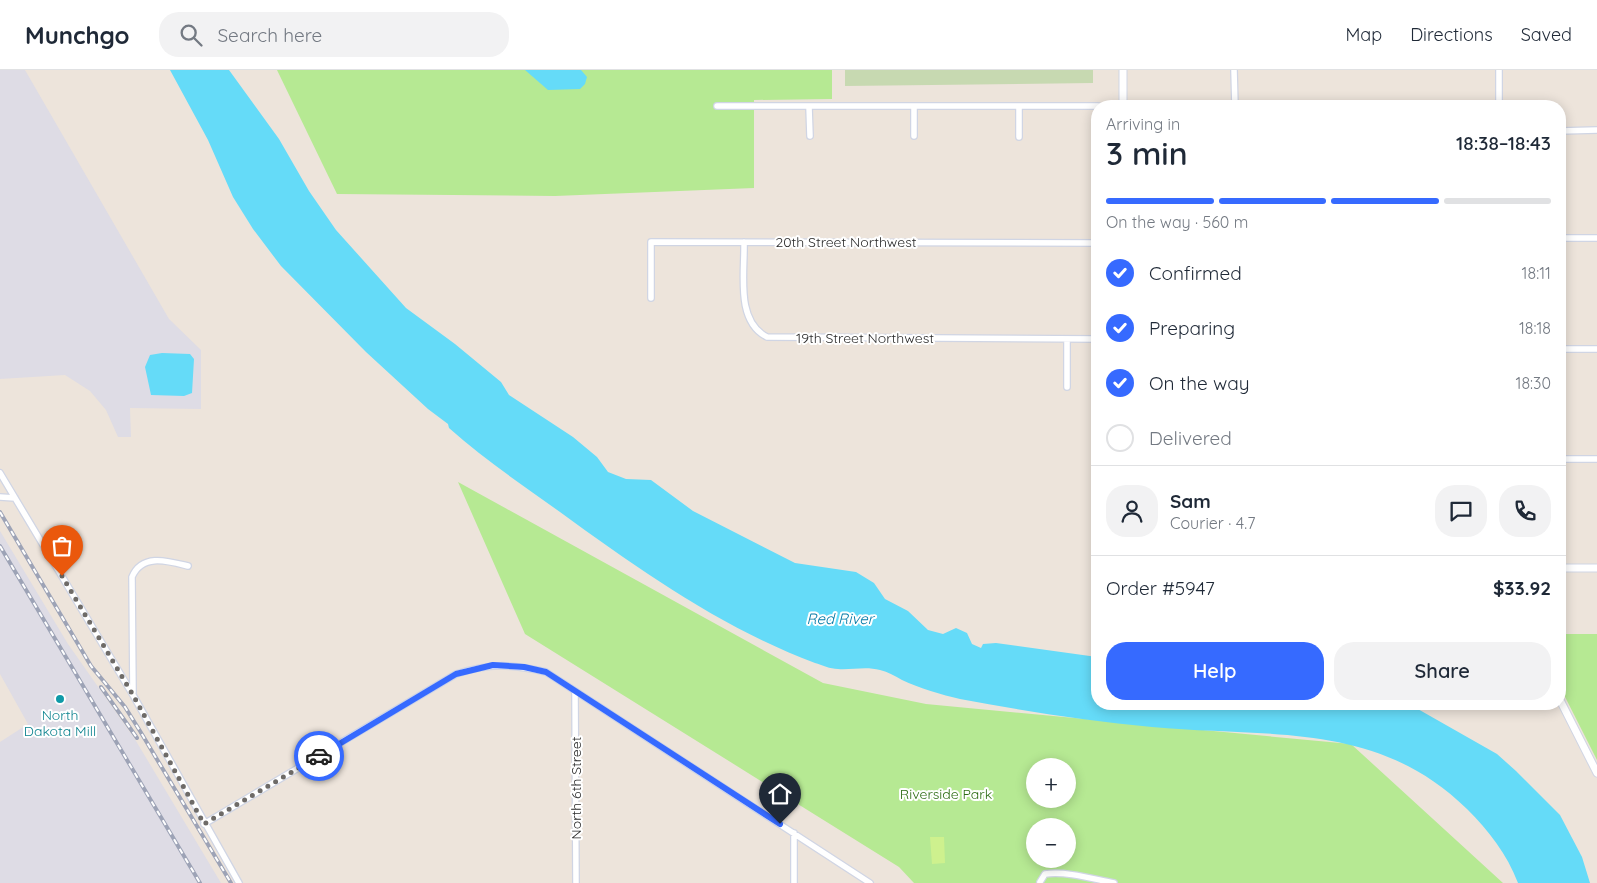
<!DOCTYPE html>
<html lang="en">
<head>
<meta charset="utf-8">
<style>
  :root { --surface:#fff; --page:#f2f2f3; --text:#1f2937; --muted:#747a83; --line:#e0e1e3; --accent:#366aff }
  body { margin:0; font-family:Quicksand,sans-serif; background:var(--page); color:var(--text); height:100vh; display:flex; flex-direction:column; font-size:19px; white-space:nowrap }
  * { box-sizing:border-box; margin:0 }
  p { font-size:16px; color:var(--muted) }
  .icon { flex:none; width:28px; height:28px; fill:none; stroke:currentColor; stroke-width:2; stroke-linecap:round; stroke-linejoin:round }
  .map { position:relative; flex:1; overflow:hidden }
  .drawer { position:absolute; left:1091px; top:30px; width:475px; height:610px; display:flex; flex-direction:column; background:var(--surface); border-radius:20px; box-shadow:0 2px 12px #0003 }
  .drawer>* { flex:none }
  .fabs { position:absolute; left:1026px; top:688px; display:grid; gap:10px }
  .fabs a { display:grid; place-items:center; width:50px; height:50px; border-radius:50%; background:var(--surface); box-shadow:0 2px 12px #0003; font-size:25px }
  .pin { position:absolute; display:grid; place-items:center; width:42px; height:42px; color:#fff; margin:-51px -21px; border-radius:50% 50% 50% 0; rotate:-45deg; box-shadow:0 0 5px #0007 }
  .pin .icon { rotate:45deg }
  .courier { position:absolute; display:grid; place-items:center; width:50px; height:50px; margin:-25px; border:4px solid #366aff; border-radius:50%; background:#fff; color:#222; box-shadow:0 1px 6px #0007 }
  .head em { font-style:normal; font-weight:600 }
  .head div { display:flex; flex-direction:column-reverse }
  .head { display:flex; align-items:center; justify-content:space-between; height:85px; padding:0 15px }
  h1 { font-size:32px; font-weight:600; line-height:38px }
  .bar { display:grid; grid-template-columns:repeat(4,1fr); gap:8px 5px; align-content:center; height:60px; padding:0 15px }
  .bar i { height:6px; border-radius:4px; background:var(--line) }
  .bar .current { background:var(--accent) }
  .bar p { grid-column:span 4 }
  .line { display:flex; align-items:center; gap:12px; padding:0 15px; border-top:1px solid var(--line) }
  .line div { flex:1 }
  .round { display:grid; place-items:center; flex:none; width:52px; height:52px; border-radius:20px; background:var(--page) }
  ol { padding:0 15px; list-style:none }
  li { display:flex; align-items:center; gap:15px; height:55px }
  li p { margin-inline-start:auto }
  li .icon { padding:5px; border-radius:50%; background:var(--accent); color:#fff; stroke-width:4 }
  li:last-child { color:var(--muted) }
  li i { width:28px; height:28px; border:2px solid var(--line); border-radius:50% }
  .action { display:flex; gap:10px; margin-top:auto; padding:10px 15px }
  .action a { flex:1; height:58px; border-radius:20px; background:var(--accent); color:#fff; font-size:20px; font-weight:600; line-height:58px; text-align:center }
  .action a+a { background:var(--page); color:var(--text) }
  header { display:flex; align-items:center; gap:30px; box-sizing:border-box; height:70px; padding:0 25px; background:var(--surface); border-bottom:1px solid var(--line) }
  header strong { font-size:24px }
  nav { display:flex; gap:28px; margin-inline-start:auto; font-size:18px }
  .search { width:350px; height:45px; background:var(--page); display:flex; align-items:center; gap:12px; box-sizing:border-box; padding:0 18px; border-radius:20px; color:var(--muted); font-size:19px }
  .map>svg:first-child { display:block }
</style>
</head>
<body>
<header>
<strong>Munchgo</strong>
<div class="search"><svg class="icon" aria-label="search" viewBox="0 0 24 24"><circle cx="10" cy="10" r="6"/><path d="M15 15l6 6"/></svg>Search here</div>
<nav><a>Map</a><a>Directions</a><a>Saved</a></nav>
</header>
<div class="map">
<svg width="1597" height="813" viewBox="0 0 1597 813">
  <rect width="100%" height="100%" fill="#ede4db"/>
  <path fill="#dedce5" d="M0,0H25L169,249L201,280V339L130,338L131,367H118L106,340L90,321L65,305L0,309Z
    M0,461L68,574L136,671L221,813H0V672L28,654L0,604Z"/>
  <path fill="#b6e993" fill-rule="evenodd" d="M277,0H832V29L754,30V118L555,126L337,124Z
    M458,412L823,613L926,634L1351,674L1503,813H914L899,797L525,564ZM1035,696H1068V729H1035ZM1035,756H1068V789H1035Z
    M1560,564H1597V690L1560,617Z"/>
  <path fill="#c7d9b1" d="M845,0H1093V13L845,16Z"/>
  <path fill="#cef18e" d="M930,767H944L945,793L932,794Z"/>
  <path fill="#65dbf8" d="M170,0H229L279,69L309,121L336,160L406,238L455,274L501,312L509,325L573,367L597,387L608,402L626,409L651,410L693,441L795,493L856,502L874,513L885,529L908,541L928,560L943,564L956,558L967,563L972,574L981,578L983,574L996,573L1097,587L1098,634H1409L1497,684L1516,701L1560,745L1582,787L1590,813H1518C1507,784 1489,761 1467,739C1376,650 1268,668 1152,657C1088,651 1023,641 960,629C942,625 919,618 902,610C895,606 888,602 880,600C866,596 852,600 838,599C830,599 822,595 815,593C722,558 641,501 560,442C522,415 484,389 449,358L448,354L428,339L366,282L281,196L253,159L233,127L208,70Z
    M525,0H581L587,7L585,14L580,19L548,20Z
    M162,283L190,284L194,289L192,323L184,326L151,325L145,297L150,285Z"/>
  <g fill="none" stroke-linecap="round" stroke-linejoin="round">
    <defs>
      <path id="minor" d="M1234,0L1235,36
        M1499,0V36
        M717,36H1098
        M809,37L810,66
        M914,37V66
        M1560,61L1597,60
        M1019,67V37
        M1560,168H1597
        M744,172C745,202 735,251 767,267L1098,269
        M651,228V172L1098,173
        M1067,269V317
        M1560,279H1597
        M1560,389H1597
        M0,403L133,625L239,813
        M0,427L15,428
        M133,622L132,507C142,483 168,491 188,496
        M575,623L576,813
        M204,754L456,604C490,593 511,594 546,602L870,813
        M794,763V813
        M1040,812L1045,804C1067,801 1093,809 1114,813"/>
      <path id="tertiary" d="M1123,0V36
        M1560,498H1597
        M1560,630L1597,703"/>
    </defs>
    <use href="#minor" stroke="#d0d5e4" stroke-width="8"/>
    <use href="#tertiary" stroke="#d0d5e4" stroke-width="9"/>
    <use href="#minor" stroke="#fff" stroke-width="5.5"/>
    <use href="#tertiary" stroke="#fff" stroke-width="7"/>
    <defs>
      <path id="rail" d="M0,442L91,596L125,637L140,661L231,813
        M0,476L200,813
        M101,617L137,668"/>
    </defs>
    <use href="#rail" stroke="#9da3b6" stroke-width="4"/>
    <use href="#rail" stroke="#fff" stroke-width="2" stroke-dasharray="5.5" stroke-linecap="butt"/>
  </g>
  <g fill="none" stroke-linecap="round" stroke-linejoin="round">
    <path stroke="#6e6b68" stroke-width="5" stroke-dasharray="0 9" d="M62,506L133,625L204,754L319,686"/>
    <path stroke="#366aff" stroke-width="6" d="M319,686L456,604L493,595L524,597L546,602L780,754"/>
  </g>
  <circle fill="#0f9aa8" stroke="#fff" stroke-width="2" cx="60" cy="629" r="5"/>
  <g text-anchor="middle" stroke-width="4" stroke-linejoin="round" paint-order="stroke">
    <g font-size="14" fill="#2a2a2a" stroke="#fff">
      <text x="846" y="177">20th Street Northwest</text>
      <text x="865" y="273">19th Street Northwest</text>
      <text transform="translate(576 718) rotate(-90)" y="5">North 6th Street</text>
    </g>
    <g font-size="14" fill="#0d838f" stroke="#fff">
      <text x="60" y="650">North<tspan x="60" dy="16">Dakota Mill</tspan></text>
    </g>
    <g font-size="14" fill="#2d6d14" stroke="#fff">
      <text x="946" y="729">Riverside Park</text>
    </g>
    <g font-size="15" font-style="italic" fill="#0379a6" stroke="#fff">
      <text x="840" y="554">Red River</text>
    </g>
  </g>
</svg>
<div class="fabs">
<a>+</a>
<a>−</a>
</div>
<div class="pin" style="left:62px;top:506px;background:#ea580c"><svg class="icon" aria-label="bag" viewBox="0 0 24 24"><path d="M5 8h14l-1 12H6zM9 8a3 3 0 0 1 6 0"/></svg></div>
<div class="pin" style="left:780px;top:754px;background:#1f2937"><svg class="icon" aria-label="home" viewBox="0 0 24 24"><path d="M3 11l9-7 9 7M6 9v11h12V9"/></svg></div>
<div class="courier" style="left:319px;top:686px"><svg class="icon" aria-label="car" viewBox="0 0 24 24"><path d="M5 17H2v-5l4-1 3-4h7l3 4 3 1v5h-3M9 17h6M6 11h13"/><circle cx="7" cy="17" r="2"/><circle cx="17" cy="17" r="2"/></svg></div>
<section class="drawer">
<div class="head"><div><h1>3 min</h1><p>Arriving in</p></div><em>18:38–18:43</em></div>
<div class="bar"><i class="current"></i><i class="current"></i><i class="current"></i><i></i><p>On the way · 560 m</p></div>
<ol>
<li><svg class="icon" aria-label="check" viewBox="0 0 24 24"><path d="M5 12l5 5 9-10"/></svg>Confirmed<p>18:11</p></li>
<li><svg class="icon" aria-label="check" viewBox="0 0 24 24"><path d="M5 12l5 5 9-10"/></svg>Preparing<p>18:18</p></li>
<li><svg class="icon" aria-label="check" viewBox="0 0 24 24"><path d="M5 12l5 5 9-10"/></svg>On the way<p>18:30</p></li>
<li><i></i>Delivered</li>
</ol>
<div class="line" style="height:90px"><a class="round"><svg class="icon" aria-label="person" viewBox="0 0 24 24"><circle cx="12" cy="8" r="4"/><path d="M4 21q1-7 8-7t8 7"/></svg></a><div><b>Sam</b><p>Courier · 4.7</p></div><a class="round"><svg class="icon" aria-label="chat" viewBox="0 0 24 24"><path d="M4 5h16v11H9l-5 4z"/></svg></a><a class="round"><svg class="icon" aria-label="phone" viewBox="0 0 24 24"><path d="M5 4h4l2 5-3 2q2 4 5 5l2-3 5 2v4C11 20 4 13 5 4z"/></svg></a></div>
<div class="line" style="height:65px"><div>Order #5947</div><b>$33.92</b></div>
<div class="action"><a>Help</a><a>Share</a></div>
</section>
</div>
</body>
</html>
